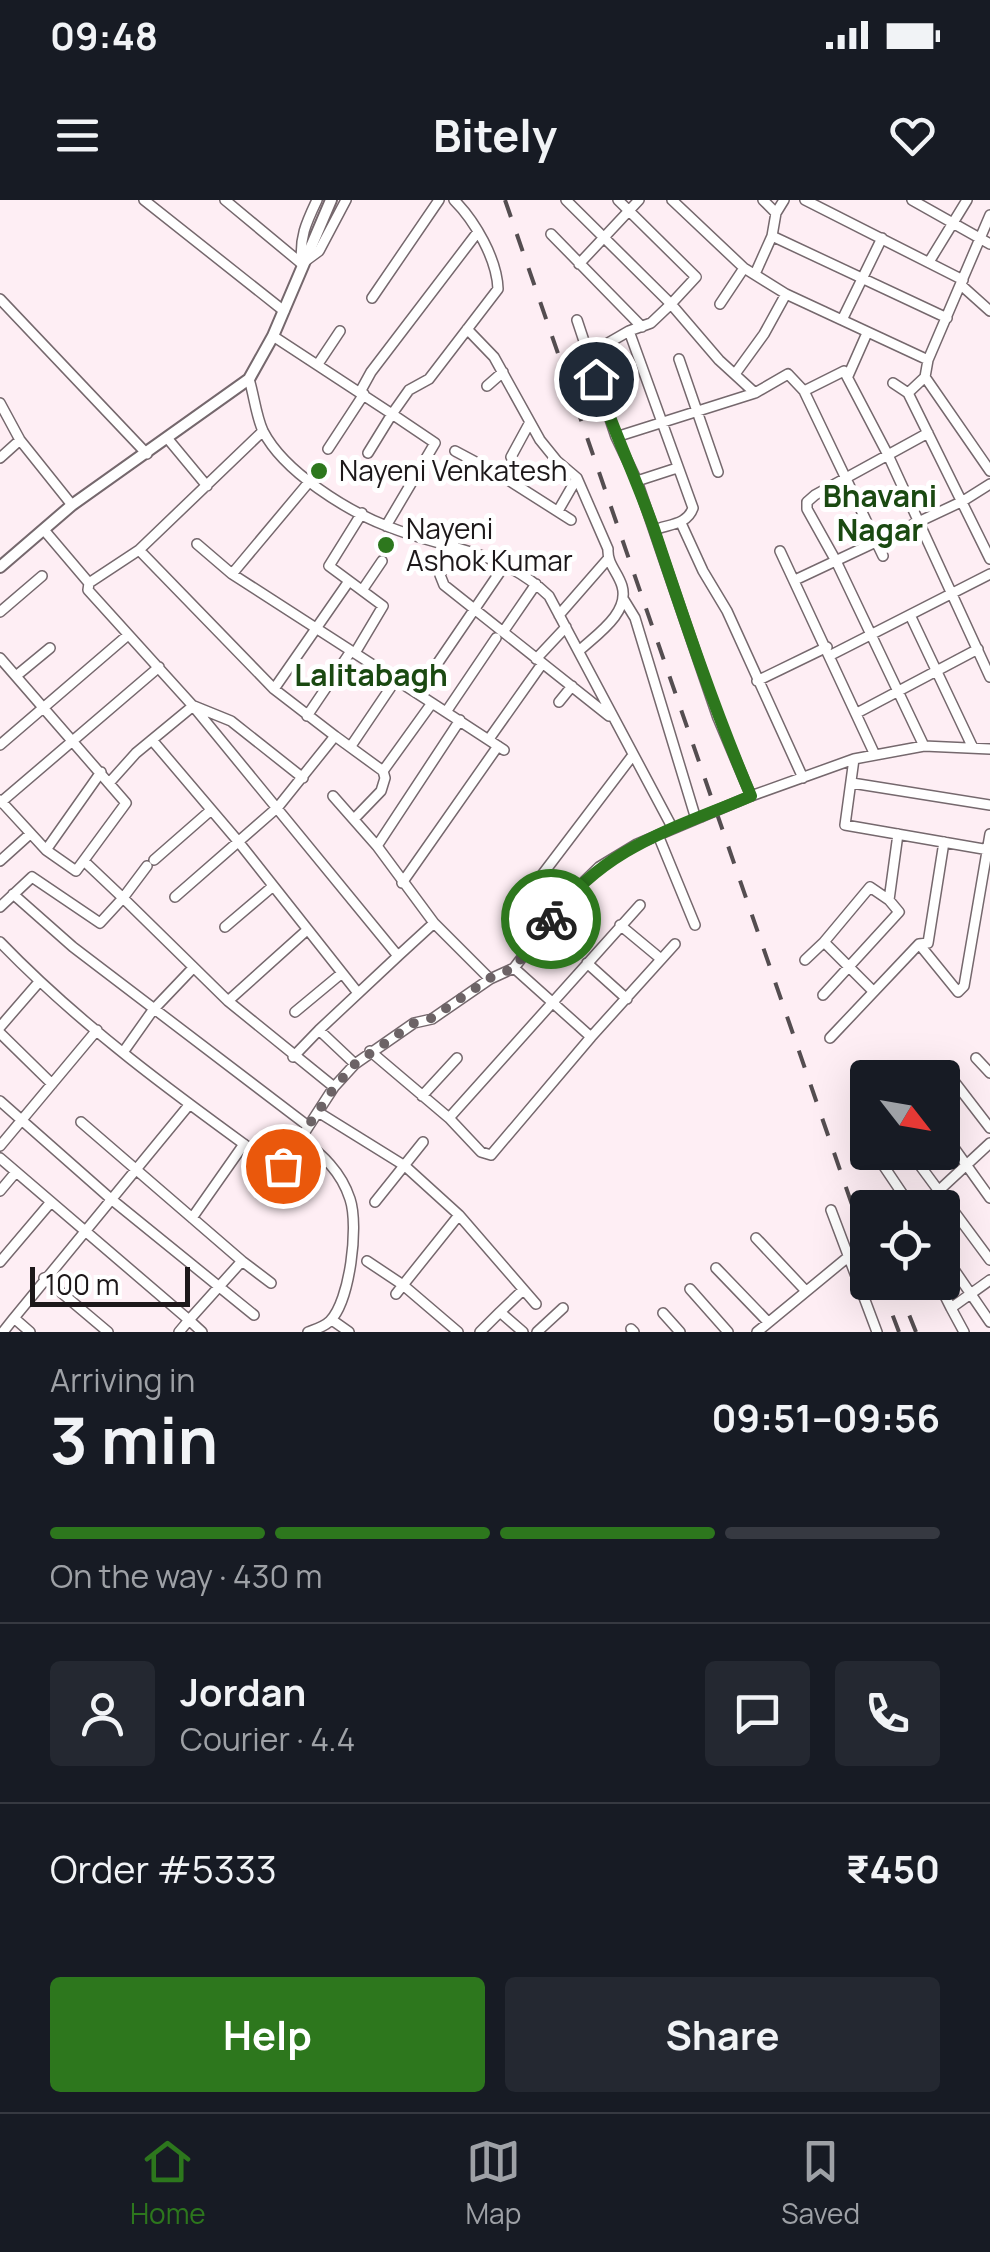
<!DOCTYPE html>
<html lang="en">
<head>
<meta charset="utf-8">
<style>
  :root { --surface:#171b24; --page:#242831; --text:#f1f3f6; --muted:#9ea1a6; --line:#363941; --accent:#2d771d }
  body { margin:0; font-family:Manrope,sans-serif; background:var(--page); color:var(--text); height:100vh; display:flex; flex-direction:column; font-size:38px; white-space:nowrap }
  * { box-sizing:border-box; margin:0 }
  p { font-size:32px; color:var(--muted) }
  .icon { flex:none; width:55px; height:55px; fill:none; stroke:currentColor; stroke-width:2; stroke-linecap:round; stroke-linejoin:round }
  .map { position:relative; height:1132px; overflow:hidden }
  .side { display:flex; flex-direction:column; background:var(--surface); flex:1 }
  .side>* { flex:none }
  .needle { width:65px; rotate:121deg }
  .buttons { position:absolute; left:850px; top:860px; display:grid; gap:20px }
  .buttons a { display:grid; place-items:center; width:110px; height:110px; border-radius:10px; background:var(--surface); box-shadow:0 10px 40px #0002; font-size:50px }
  .scale { position:absolute; left:30px; bottom:25px; width:160px; box-sizing:border-box; padding-left:10px; border:5px solid #1d181a; border-top:0; font-size:28px; line-height:35px; white-space:nowrap; color:#1d181a; -webkit-text-stroke:8px #fff; paint-order:stroke }
  .pin { position:absolute; display:grid; place-items:center; width:85px; height:85px; color:#fff; margin:-42px; border:5px solid #fff; border-radius:50%; box-shadow:0 2px 10px #0007 }
  .courier { position:absolute; display:grid; place-items:center; width:100px; height:100px; margin:-50px; border:8px solid #2d771d; border-radius:50%; background:#fff; color:#222; box-shadow:0 2px 12px #0007 }
  .headline em { font-style:normal; font-weight:700 }
  .headline div { display:flex; flex-direction:column-reverse }
  .headline { display:flex; align-items:center; justify-content:space-between; height:170px; padding:0 50px }
  h1 { font-size:65px; font-weight:700; line-height:75px }
  .bar { display:grid; grid-template-columns:repeat(4,1fr); gap:15px 10px; align-content:center; height:120px; padding:0 50px }
  .bar i { height:12px; border-radius:8px; background:var(--line) }
  .bar .current { background:var(--accent) }
  .bar p { grid-column:span 4 }
  .line { display:flex; align-items:center; gap:25px; padding:0 50px; border-top:2px solid var(--line) }
  .line div { flex:1 }
  .round { display:grid; place-items:center; flex:none; width:105px; height:105px; border-radius:10px; background:var(--page) }
  .cta { display:flex; gap:20px; margin-top:auto; padding:20px 50px }
  .cta a { flex:1; height:115px; border-radius:10px; background:var(--accent); color:#fff; font-size:40px; font-weight:700; line-height:115px; text-align:center }
  .cta a+a { background:var(--page); color:var(--text) }
  .status { display:flex; justify-content:space-between; align-items:center; height:70px; padding:0 50px; background:var(--surface); direction:ltr }
  .status svg { height:28px; fill:currentColor }
  header { display:flex; justify-content:space-between; align-items:center; height:130px; padding:0 50px; background:var(--surface); font-size:45px; font-weight:700 }
  .tab-bar { display:flex; justify-content:space-around; align-items:center; height:140px; border-top:2px solid var(--line); background:var(--surface); font-size:28px; color:var(--muted) }
  .tab-bar a { display:grid; justify-items:center; gap:5px }
  .tab-bar .current { color:var(--accent) }
  .map>svg:first-child { display:block }
</style>
</head>
<body>
<div class="status"><b>09:48</b><svg viewBox="0 0 49 12"><path d="M0 12V9h3v3zM5 12V6h3v6zM10 12V3h3v9zM15 12V0h3v12zM26 1h20v11H26zM47 4h2v5h-2z"/></svg></div>
<header><svg class="icon" aria-label="menu" viewBox="0 0 24 24"><path d="M4 6h16M4 12h16M4 18h16"/></svg>Bitely<svg class="icon" aria-label="heart" viewBox="0 0 24 24"><path d="M12 20l-8-8c-3-5 5-10 8-4 3-6 11-1 8 4z"/></svg></header>
<div class="map">
<svg width="990" height="1132" viewBox="0 0 990 1132">
  <rect width="100%" height="100%" fill="#feeef4"/>
  <g fill="none" stroke-linecap="round" stroke-linejoin="round">
    <defs>
      <path id="minor" d="M144,0L284,111
        M225,0L302,64
        M566,0L671,104L696,77L618,0
        M672,0L744,68L786,94L928,160
        M763,0L776,13
        M805,0L963,80
        M912,0L990,44
        M990,15L928,160L925,177L990,271
        M551,34L642,127
        M772,36L947,118
        M304,62L319,51L346,0
        M929,62L967,0
        M302,64C299,38 306,23 317,0
        M579,64L639,0
        M755,74L772,36L776,13L784,0
        M961,85L990,111
        M372,98L439,0
        M0,99L147,254
        M720,104L744,68
        M577,120L616,237L637,281L718,518L751,596L854,559L924,546L990,549
        M842,120L882,38
        M467,129L494,157L540,240L557,261L577,278L608,349C607,364 618,372 622,386C630,413 596,435 579,451
        M629,131L651,123L671,104L719,160L755,193
        M273,136L392,214L409,190L429,179L498,89C497,59 475,21 454,0
        M586,149L603,146L629,131L693,308C687,325 669,324 654,330
        M679,159L718,272
        M318,164L340,131
        M735,174L764,134L786,94
        M848,176L867,133
        M925,177L908,193L990,359
        M249,179C254,195 256,216 263,231C284,272 347,311 389,327C447,350 500,349 549,396L672,627
        M893,183L908,193
        M487,186L503,172
        M360,192L371,172L477,33
        M0,203L20,240L72,305
        M616,237L755,193L788,174L804,191
        M168,239L207,286
        M328,249L364,194
        M455,251L502,276L571,320
        M368,253L392,214L435,243L386,326
        M511,257L530,222
        M0,258L20,240
        M637,281L677,268
        M558,311L577,278
        M681,323L703,371L727,411L803,578
        M44,330L89,383L139,350
        M197,344L232,374L432,503L383,571L385,578L381,591L354,619
        M454,344L440,375L444,385L609,516
        M780,351L875,555
        M883,356L804,191L844,171L888,255L990,477
        M232,374L309,282
        M795,380L963,301L990,284
        M89,383L88,390L193,506L136,553L110,582
        M363,389L382,361
        M624,400L635,418L696,619
        M0,412L42,376
        M559,415L607,360
        M910,415L973,548
        M503,432L536,384
        M355,453L383,406L329,366L362,313
        M831,455L990,374
        M0,458L126,603L76,671L46,650L0,600
        M536,459L566,427
        M16,476L50,448
        M757,481L827,447
        M274,489L349,381
        M418,492L504,366
        M559,502L572,486
        M432,503L504,550
        M193,506L398,756L319,830L355,864
        M194,506L231,521L303,578
        M446,512L496,438
        M857,513L978,449
        M307,516L351,451
        M335,536L383,571
        M489,539L542,464
        M152,540L237,640L358,793
        M0,545L128,435
        M351,546L397,478
        M924,546L836,361L807,309V302L815,295L928,233
        M854,559L845,625L989,650
        M852,583L990,605
        M333,596L377,646L434,723L490,779
        M0,603L159,467
        M658,635L695,725
        M377,646L460,520
        M46,650L101,572
        M154,660L210,611
        M0,661L30,634
        M84,661L123,698L147,666
        M402,683L498,546
        M13,694L73,747L308,926
        M175,697L278,607L335,536L274,489L139,350L263,231
        M889,700L898,634
        M0,707L32,677L100,723L123,698L228,801L334,887
        M550,720L526,700V696L633,555
        M620,725L661,759
        M225,727L272,687
        M0,742C81,826 176,895 270,963L283,966L291,962L301,938L334,887L355,864L414,823L432,819L490,779L514,768L568,697L599,667L637,644L701,617
        M919,744L958,792L964,786L990,634
        M398,756L434,723
        M805,760L824,742
        M587,763L627,799
        M823,795L899,712L889,700L870,687L824,742L872,790
        M228,801L307,730
        M295,812L342,773
        M0,827L39,782
        M0,833L52,884
        M591,837L675,744
        M830,838L919,744L928,743L944,642
        M124,851L153,810L193,768
        M370,851L449,918L640,705
        M293,857L319,830
        M976,858L990,873
        M953,880L990,928
        M422,896L457,858
        M0,901L111,999L254,1115
        M318,912L405,966L459,1015L403,1085L458,1132
        M449,918L481,952L491,955L591,837L514,768
        M81,922L242,1061L189,1120L202,1132
        M942,931L990,998
        M301,938C322,955 341,971 350,999C359,1026 350,1101 330,1121C324,1127 316,1129 308,1132
        M0,946L97,830
        M910,952L990,1060
        M0,958L189,1120L179,1132
        M881,962L912,1008
        M0,991L16,972
        M375,1002L423,942
        M920,1008L990,943
        M831,1010L877,1132
        M459,1015L536,1104
        M192,1018L244,944
        M756,1038L805,1090
        M942,1052L990,1122
        M242,1061L271,1083
        M367,1061L403,1085L396,1094
        M0,1062L51,1002
        M716,1068L768,1122
        M44,1078L108,1132
        M938,1082L951,1108
        M690,1089L728,1132
        M663,1113L680,1132
        M332,1120L349,1132
        M631,1129L634,1132
        M3,1132L14,1118
        M30,1132L14,1118L189,905
        M480,1132L500,1112
        M523,1132L500,1112L523,1090
        M537,1132L563,1108
        M757,1132L848,1057
        M964,1132L951,1108L990,1080"/>
      <path id="tertiary" d="M0,367L72,305L249,179L273,136L331,0"/>
    </defs>
    <use href="#minor" stroke="#75686d" stroke-width="12"/>
    <use href="#tertiary" stroke="#75686d" stroke-width="14"/>
    <use href="#minor" stroke="#fff" stroke-width="9"/>
    <use href="#tertiary" stroke="#fff" stroke-width="10"/>
    <path stroke="#544d50" stroke-width="4" stroke-dasharray="18 18" stroke-linecap="butt" d="M505,0L868,1051
      M880,1082L899,1132
      M896,1082L916,1132"/>
    <defs>
      <path id="minor-bridge" d="M701,617L751,596"/>
    </defs>
    <use href="#minor-bridge" stroke="#75686d" stroke-width="12" stroke-linecap="butt"/>
    <use href="#minor-bridge" stroke="#fff" stroke-width="9"/>
  </g>
  <g fill="none" stroke-linecap="round" stroke-linejoin="round">
    <path stroke="#6c6366" stroke-width="10" stroke-dasharray="0 18" d="M283,966L290,962L300,938L334,888L355,864L414,823L432,818L490,778L514,768L551,719"/>
    <path stroke="#2d771d" stroke-width="12" d="M551,719C606,646 671,630 751,596C714,509 684,419 654,329C636,278 613,230 596,179"/>
  </g>
  <g fill="#2d771d" stroke="#fff" stroke-width="4">
    <circle cx="319" cy="271" r="10"/>
    <circle cx="386" cy="345" r="10"/>
  </g>
  <g text-anchor="middle" stroke-width="10" stroke-linejoin="round" paint-order="stroke">
    <g font-size="28" fill="#1d181a" stroke="#fff" text-anchor="start">
      <text x="339" y="281">Nayeni Venkatesh</text>
      <text x="406" y="339">Nayeni<tspan x="406" dy="32">Ashok Kumar</tspan></text>
    </g>
    <g font-size="30" font-weight="bold" fill="#1a4911" stroke="#fff">
      <text x="880" y="307">Bhavani<tspan x="880" dy="34">Nagar</tspan></text>
      <text x="371" y="486">Lalitabagh</text>
    </g>
  </g>
</svg>
<div class="buttons">
<a><svg class="needle" viewBox="-14 -14 28 28"><path d="M0-13l5 13h-10z" fill="#e53935"/><path d="M0 13l5-13h-10z" fill="#9ea1a6"/></svg></a>
<a><svg class="icon" aria-label="locate" viewBox="0 0 24 24"><circle cx="12" cy="12" r="6"/><path d="M12 2v4M12 18v4M2 12h4M18 12h4"/></svg></a>
</div>
<div class="scale">100 m</div>
<div class="pin" style="left:283px;top:966px;background:#ea580c"><svg class="icon" aria-label="bag" viewBox="0 0 24 24"><path d="M5 8h14l-1 12H6zM9 8a3 3 0 0 1 6 0"/></svg></div>
<div class="pin" style="left:596px;top:179px;background:#1f2937"><svg class="icon" aria-label="home" viewBox="0 0 24 24"><path d="M3 11l9-7 9 7M6 9v11h12V9"/></svg></div>
<div class="courier" style="left:551px;top:719px"><svg class="icon" aria-label="bike" viewBox="0 0 24 24"><circle cx="6" cy="16" r="4"/><circle cx="18" cy="16" r="4"/><path d="M6 16l4-8h5l3 8M10 8l3 8H6M13 5h3"/></svg></div>
</div>
<section class="side">
<div class="headline"><div><h1>3 min</h1><p>Arriving in</p></div><em>09:51–09:56</em></div>
<div class="bar"><i class="current"></i><i class="current"></i><i class="current"></i><i></i><p>On the way · 430 m</p></div>
<div class="line" style="height:180px"><a class="round"><svg class="icon" aria-label="person" viewBox="0 0 24 24"><circle cx="12" cy="8" r="4"/><path d="M4 21q1-7 8-7t8 7"/></svg></a><div><b>Jordan</b><p>Courier · 4.4</p></div><a class="round"><svg class="icon" aria-label="chat" viewBox="0 0 24 24"><path d="M4 5h16v11H9l-5 4z"/></svg></a><a class="round"><svg class="icon" aria-label="phone" viewBox="0 0 24 24"><path d="M5 4h4l2 5-3 2q2 4 5 5l2-3 5 2v4C11 20 4 13 5 4z"/></svg></a></div>
<div class="line" style="height:130px"><div>Order #5333</div><b>₹450</b></div>
<div class="cta"><a>Help</a><a>Share</a></div>
</section>
<nav class="tab-bar">
<a class="current"><svg class="icon" aria-label="home" viewBox="0 0 24 24"><path d="M3 11l9-7 9 7M6 9v11h12V9"/></svg>Home</a>
<a><svg class="icon" aria-label="map" viewBox="0 0 24 24"><path d="M3 6l6-2 6 2 6-2v14l-6 2-6-2-6 2zM9 4v14M15 6v14"/></svg>Map</a>
<a><svg class="icon" aria-label="saved" viewBox="0 0 24 24"><path d="M7 4h10v16l-5-4-5 4z"/></svg>Saved</a>
</nav>
</body>
</html>
